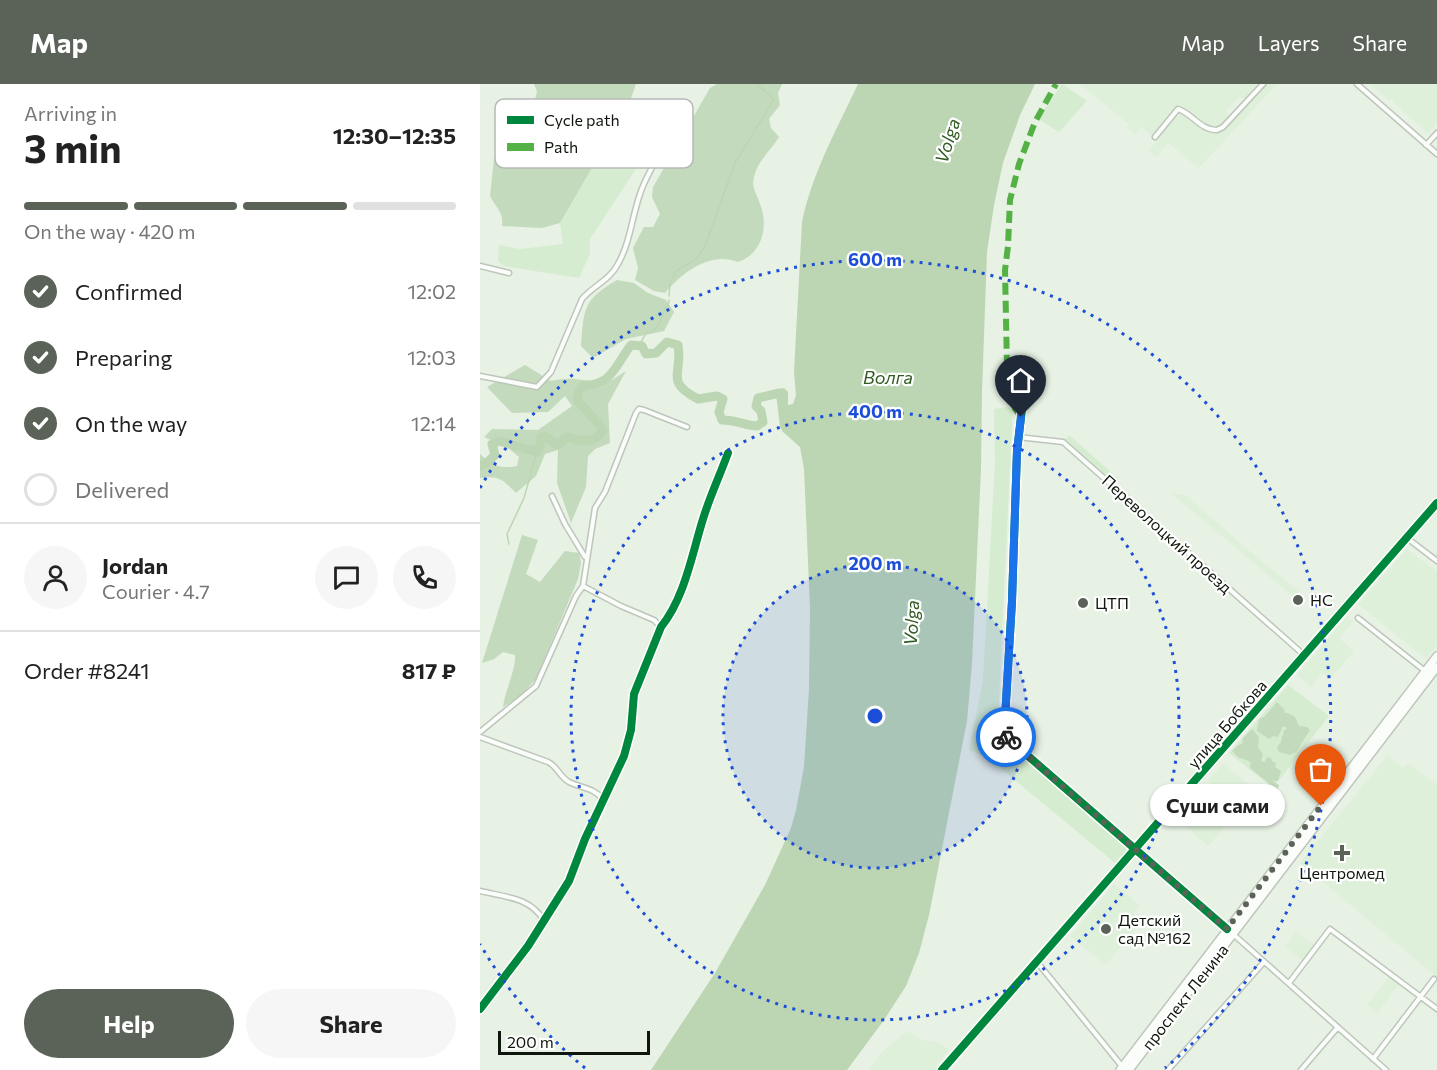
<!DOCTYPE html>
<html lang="en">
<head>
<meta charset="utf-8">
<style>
  :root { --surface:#fff; --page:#f6f6f6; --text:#222; --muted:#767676; --line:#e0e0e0; --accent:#5b6358 }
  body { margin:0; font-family:Commissioner,sans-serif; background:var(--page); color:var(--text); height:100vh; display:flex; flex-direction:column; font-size:22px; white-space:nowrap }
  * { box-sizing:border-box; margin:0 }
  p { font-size:20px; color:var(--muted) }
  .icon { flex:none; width:33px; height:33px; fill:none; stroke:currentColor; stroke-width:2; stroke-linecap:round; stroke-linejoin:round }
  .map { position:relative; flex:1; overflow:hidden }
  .side { display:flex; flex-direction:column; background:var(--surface); width:480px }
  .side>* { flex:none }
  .scale { position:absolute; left:18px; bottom:15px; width:152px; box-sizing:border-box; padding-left:6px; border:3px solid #0f160d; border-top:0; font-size:16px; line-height:21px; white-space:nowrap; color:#0f160d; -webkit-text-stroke:4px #fff; paint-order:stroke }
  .pin { position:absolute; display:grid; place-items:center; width:51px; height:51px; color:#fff; margin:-62px -26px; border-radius:50% 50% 50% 0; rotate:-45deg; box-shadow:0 0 6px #0007 }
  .pin .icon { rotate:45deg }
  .courier { position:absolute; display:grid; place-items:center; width:60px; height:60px; margin:-30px; border:4px solid #1a73e8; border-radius:50%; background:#fff; color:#222; box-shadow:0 2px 8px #0007 }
  .bubble { position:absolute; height:42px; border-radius:21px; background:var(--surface); box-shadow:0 2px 4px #0004; font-size:20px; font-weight:700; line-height:42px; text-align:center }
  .headline em { font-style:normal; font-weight:700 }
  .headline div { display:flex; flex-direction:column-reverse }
  .headline { display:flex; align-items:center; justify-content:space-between; height:102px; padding:0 24px }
  h1 { font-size:39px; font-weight:700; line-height:45px }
  .bar { display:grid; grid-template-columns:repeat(4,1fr); gap:9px 6px; align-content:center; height:72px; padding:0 24px }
  .bar i { height:8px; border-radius:4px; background:var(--line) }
  .bar .active { background:var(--accent) }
  .bar p { grid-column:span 4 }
  .line { display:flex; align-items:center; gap:15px; padding:0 24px; border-top:2px solid var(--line) }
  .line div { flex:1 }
  .round { display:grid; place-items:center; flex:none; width:63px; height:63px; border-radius:32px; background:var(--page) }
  ol { padding:0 24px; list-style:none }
  li { display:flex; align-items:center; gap:18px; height:66px }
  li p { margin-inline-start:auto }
  li .icon { padding:6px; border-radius:50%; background:var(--accent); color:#fff; stroke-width:4 }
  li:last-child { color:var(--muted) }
  li i { width:33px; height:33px; border:3px solid var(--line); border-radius:50% }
  .cta { display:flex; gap:12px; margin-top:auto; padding:12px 24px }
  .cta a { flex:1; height:69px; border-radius:36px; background:var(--accent); color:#fff; font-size:24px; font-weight:700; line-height:69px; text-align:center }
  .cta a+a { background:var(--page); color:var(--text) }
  header { display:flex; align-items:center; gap:36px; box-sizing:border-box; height:84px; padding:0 30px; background:var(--accent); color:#fff }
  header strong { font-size:28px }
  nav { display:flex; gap:33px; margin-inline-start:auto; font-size:21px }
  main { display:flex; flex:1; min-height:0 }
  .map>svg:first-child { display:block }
</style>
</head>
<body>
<header>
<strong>Map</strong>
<nav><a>Map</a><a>Layers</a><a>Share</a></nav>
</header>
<main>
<section class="side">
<div class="headline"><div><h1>3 min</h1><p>Arriving in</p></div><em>12:30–12:35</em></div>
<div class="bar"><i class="active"></i><i class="active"></i><i class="active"></i><i></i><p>On the way · 420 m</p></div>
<ol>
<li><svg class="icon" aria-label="check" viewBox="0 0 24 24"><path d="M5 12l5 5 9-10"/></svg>Confirmed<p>12:02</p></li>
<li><svg class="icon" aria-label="check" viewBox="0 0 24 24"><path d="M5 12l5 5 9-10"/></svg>Preparing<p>12:03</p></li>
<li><svg class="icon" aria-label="check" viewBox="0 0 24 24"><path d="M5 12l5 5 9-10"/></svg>On the way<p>12:14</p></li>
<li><i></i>Delivered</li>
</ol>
<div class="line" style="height:108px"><a class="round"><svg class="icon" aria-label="person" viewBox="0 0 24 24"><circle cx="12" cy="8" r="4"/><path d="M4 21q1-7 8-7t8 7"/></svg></a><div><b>Jordan</b><p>Courier · 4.7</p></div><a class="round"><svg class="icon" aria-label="chat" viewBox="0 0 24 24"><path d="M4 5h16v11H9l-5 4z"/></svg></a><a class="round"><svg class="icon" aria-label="phone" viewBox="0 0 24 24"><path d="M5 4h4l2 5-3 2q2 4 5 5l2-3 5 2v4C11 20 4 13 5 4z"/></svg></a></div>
<div class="line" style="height:78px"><div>Order #8241</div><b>817 ₽</b></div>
<div class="cta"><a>Help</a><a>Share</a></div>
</section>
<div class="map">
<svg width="957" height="986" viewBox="0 0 957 986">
  <rect width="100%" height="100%" fill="#e7f1e4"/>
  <path fill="#def0d9" d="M600,0H777L765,14H758L746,26L749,32L739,42L730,43L699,20L673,52L660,43L656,51L647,44L649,40Z
    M786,0H797L719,84L688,59L677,73L669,67L692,36L702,30L725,48L736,49L742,47Z
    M890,0H955L957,2V39L948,49L913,18L912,15L910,17Z
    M692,410L705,411L781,477L820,508L814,513Z
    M927,465L957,488V561L946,575L878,520Z
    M867,532L873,537L859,554L874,567L850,595L842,589L831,603L817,591Z
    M908,671L923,684L928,679L957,701V893L820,779Z
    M743,680L790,717L774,735L761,726L728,762L700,737L732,701L728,696Z
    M634,800L660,822L653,831L661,838L626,881L590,852Z
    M816,848L834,861L822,876L805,863Z
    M910,892L920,899L897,929L887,921Z
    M427,947L441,956L458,958L469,966L457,980L462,986H389L402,968Z"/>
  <path fill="#d6ecd0" d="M582,0L607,17L579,48L558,35Z
    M149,20L182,45L110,155V170L99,194L24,182L18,177L19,161L40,165L83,160L80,139Z
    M533,322L519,615L512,658L506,673L489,666L503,597L515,379L514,325Z
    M589,351L639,395L634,401L584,357Z
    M808,601L849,632L793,704L749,669Z
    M520,658L552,675L655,765L640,783L514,679Z"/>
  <path fill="#c3dabc" d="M54,0H156L149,20L80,139L62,144L22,142C24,128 16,124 10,112L14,75L32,57L54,21L57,7Z
    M237,0H302L298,9L300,21L289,35L291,44L299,53C291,66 277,78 274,93C271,104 277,110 280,120C289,143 282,170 258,178C230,167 203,188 185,209L174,207L155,196L158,184L153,164L164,143H173L180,130L172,113L173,103L230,4Z
    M137,196L154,199L168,209L186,216L194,228L184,247L146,255L113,274L101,262C104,224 103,216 137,196Z
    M45,281L71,297C89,293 104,294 121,303L146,287L128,320L130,359L115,365L108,372L106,403L91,439L77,399L78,366L65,370L56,392L36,409C23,396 20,391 0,394V370C14,382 19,385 37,382L39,373L27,363L4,353L12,345L58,346L92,322L85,312L68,328L32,329L7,303Z
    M42,451L58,456L46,490L60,498L85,467L99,469L101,479L98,495L56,595L39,613L23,623C25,606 36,586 35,571L23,568L14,575L2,579Z
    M797,618L804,625L805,629H808L815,633L819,642L827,643L830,646L816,668L810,671L799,668L797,663L801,658L802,652L804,651L803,648L807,644L803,642L798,653L793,652L789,655L777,647L779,635L785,632Z
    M772,645L779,653L778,663L783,670L781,677L785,678L787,673L791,674L792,677L796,679L795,683L801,687L798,697H793L799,701L797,706L770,684L771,678L758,673L752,667L758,661L762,660L763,654Z"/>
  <path fill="#bcd6b3" d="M378,0H555L540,31L523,79L514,121L507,168L502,307L501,384L492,580L487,637L449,831L439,869L426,902L404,936L367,986H171L235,889L285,801L311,744L316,726L324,683L329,605L330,524L324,385L320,363L303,348L300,343L296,309L298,305L304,304L308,308V321L313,320L316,311L314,288L322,138C332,89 357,45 378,0Z"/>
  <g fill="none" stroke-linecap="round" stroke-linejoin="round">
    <path stroke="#bcd6b3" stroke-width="1.5" d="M189,212L190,199L196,187L216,175L225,162L255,79L294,15L277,0
      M159,262L166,249C179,248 181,234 185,224L188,222L189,216
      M29,460L27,450L44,414L57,368"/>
    <path stroke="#bcd6b3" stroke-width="9" d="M0,382L7,379L15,371L12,360L19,357L57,368L60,363L61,353L65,352L77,361L88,353C101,358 116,360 123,345L97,316L99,307L104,301C132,302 136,280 151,261L162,262L166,270L176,269L187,258L198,261C203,290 184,297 218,315L237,312L243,315L239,328L242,336C256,336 264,341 277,342L283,338L281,327L276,322L278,314L299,309L302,316"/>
    <defs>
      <path id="minor" d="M877,0L957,70
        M675,53L698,25C713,30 720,46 737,46L743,43L783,0
        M946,61L957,49
        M0,182L29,189
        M0,292L57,303L71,288L102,215C113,202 130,196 138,180C150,159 152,133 160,110C164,97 172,84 178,72
        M542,325L537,367L532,517L524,651L747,845
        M538,353L583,358L824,571
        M72,412L85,440L105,473
        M927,454L957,477
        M103,502L141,522L174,536L181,543
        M878,534L945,587
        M0,648L56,602L96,512L103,502L115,424L125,408L156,329L159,325L164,326L207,343
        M0,653L68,678C77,682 80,693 89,698C101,704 114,704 123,715
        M0,807C24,813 51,813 64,837
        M753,850L906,986
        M557,878L645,986
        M809,899L850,845L957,925
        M0,925L48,862L89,797L105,755L144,672L151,646L154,610L181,543C205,513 212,470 223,435C230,412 240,391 248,369
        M893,975L954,895
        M462,986L957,419
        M688,986L784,878
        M821,986L858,943"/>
      <path id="primary" d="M640,986L957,572
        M649,986L957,583"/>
    </defs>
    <use href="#minor" stroke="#bec6bb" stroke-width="7"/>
    <use href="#primary" stroke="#bec6bb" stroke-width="10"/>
    <use href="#minor" stroke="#fbfdfb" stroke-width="4"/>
    <use href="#primary" stroke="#fbfdfb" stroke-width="7"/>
    <path stroke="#54b144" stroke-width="6" stroke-dasharray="12 6" stroke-linecap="butt" d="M541,333L530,318L527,283L525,186L528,162L530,116L539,80L555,38L576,0"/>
    <defs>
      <path id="cycleway" d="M542,325L537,367L532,517L524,651L747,845
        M0,925L48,862L89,797L105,755L144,672L151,646L154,610L181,543C205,513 212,470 223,435C230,412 240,391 248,369
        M462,986L957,419"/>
    </defs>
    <use href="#cycleway" stroke="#fff" stroke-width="11"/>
    <use href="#cycleway" stroke="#00873e" stroke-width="8"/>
  </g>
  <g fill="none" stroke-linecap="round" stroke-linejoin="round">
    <path stroke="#5b6358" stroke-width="6" stroke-dasharray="0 10.8" d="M526,653L747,845L841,722"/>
    <path stroke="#1a73e8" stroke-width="8" d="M526,653L524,651L532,517L537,367L541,333"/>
  </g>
  <circle cx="395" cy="632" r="152" fill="#1d4ed8" fill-opacity=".12"/>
  <g fill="none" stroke="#1d4ed8" stroke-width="3" stroke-dasharray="3 6">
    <circle cx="395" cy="632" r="152"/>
    <circle cx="395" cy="632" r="304"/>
    <path d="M105 984A456 456 0 0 1 0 860M0 404A456 456 0 1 1 685 984"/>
  </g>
  <g fill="#5b6358" stroke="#fff" stroke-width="2">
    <circle cx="818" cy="516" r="6"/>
    <circle cx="603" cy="519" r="6"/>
    <path d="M859 760h6v6h6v6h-6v6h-6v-6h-6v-6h6z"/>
    <circle cx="626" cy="845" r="6"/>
  </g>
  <g text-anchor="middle" stroke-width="4.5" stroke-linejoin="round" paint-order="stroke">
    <g font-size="16" fill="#0f160d" stroke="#fff">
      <text transform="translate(687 450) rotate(42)" y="6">Переволоцкий проезд</text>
      <text transform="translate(747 640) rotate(-49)" y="6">улица Бобкова</text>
      <text transform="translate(705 913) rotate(-52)" y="6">проспект Ленина</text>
    </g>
    <g font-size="16" fill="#0f160d" stroke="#fff" text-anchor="start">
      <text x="830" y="522">НС</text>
      <text x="615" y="525">ЦТП</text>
      <text x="862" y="795" text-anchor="middle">Центромед</text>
      <text x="638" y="842">Детский<tspan x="638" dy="18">сад №162</tspan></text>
    </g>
    <g font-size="18" font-style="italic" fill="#315b21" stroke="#fff">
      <text transform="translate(468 57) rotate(-73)" y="6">Volga</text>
      <text x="408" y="300">Волга</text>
      <text transform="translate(432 539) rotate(-87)" y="6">Volga</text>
    </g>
  </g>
  <rect x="15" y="15" width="198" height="69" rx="9" fill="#fff" stroke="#b7b9b6" stroke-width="1.5"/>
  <rect x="27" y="32" width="27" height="8" fill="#00873e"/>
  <rect x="27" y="59" width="27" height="8" fill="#54b144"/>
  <g font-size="16" fill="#0f160d">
    <text x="64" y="42">Cycle path</text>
    <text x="64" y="69">Path</text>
  </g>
  <circle cx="395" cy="632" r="9" fill="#1d4ed8" stroke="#fff" stroke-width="3"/>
  <g font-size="18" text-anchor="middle" font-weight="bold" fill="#1d4ed8" stroke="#fff" stroke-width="4.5" stroke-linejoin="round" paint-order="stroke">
    <text x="395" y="182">600 m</text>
    <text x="395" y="334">400 m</text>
    <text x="395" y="486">200 m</text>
  </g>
</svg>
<div class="scale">200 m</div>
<div class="pin" style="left:841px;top:722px;background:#ea580c"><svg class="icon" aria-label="bag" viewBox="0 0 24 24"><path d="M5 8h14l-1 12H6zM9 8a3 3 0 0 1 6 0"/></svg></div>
<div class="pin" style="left:541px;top:333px;background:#1f2937"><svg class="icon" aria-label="home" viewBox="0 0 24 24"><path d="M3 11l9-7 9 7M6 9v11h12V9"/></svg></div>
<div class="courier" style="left:526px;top:653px"><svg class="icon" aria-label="bike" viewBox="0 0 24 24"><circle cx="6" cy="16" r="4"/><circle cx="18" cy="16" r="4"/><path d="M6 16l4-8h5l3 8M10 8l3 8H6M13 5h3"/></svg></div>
<div class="bubble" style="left:670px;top:700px;width:135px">Суши сами</div>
</div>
</main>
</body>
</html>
